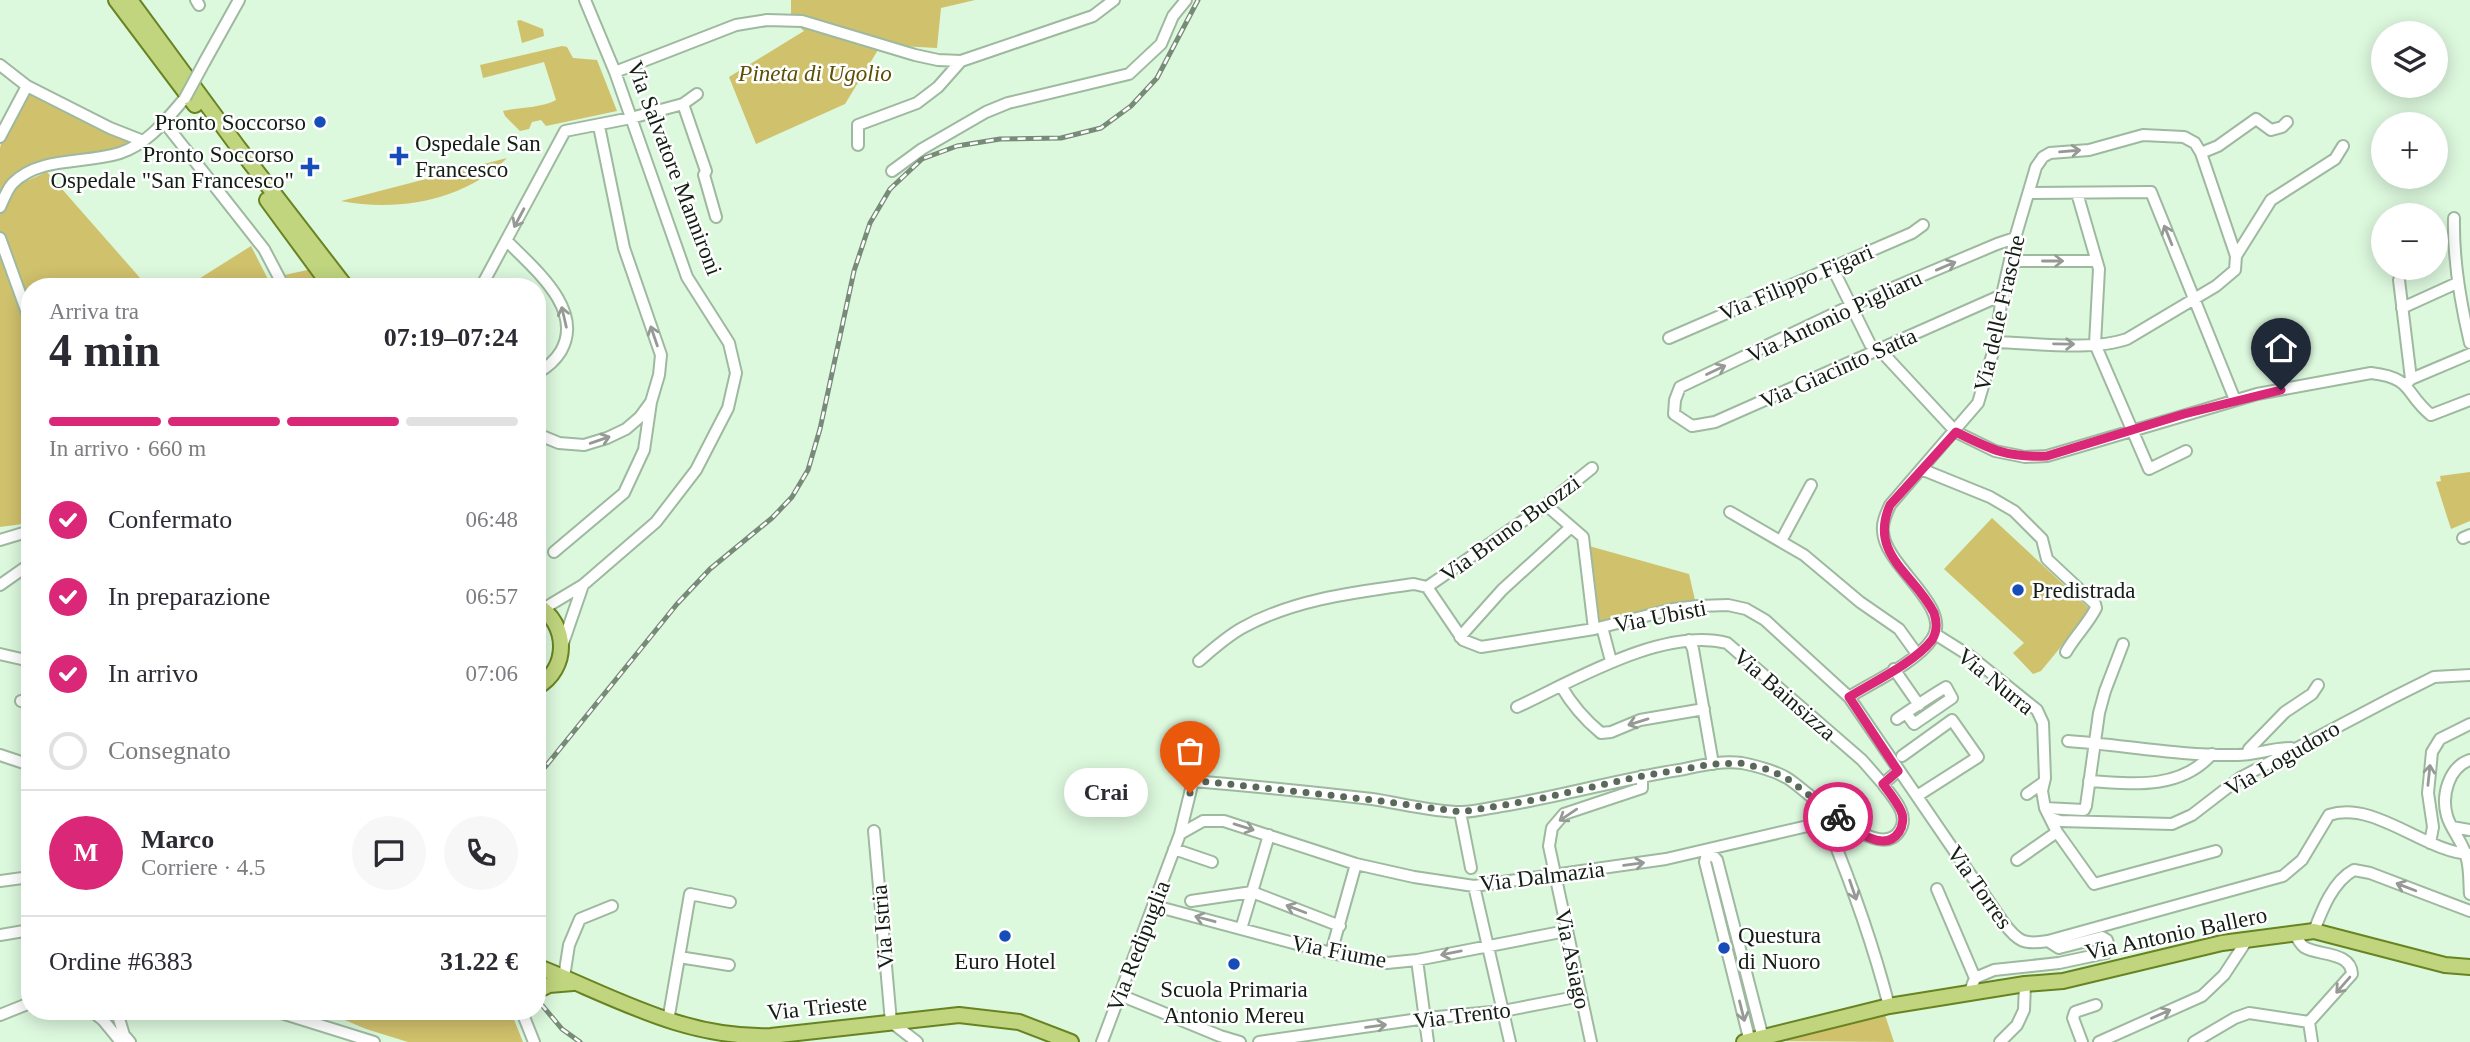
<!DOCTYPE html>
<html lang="it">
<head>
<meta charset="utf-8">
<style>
  :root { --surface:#fff; --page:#f7f7f7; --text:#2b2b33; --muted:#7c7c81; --line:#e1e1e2; --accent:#db2777 }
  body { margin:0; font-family:Georgia,serif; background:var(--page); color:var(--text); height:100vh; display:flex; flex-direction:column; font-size:26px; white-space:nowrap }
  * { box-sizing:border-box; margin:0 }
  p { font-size:23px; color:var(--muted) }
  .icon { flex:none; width:38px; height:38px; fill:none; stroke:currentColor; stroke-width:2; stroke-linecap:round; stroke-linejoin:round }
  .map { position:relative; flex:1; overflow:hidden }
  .sheet { position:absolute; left:21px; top:278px; width:525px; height:742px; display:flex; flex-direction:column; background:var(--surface); border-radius:28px; box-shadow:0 4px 18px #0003 }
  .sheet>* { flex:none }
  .tools { position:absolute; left:2371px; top:21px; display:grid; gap:14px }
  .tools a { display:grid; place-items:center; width:77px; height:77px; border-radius:50%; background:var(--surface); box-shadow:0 4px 18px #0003; font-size:35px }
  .pin { position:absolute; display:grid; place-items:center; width:60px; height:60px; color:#fff; margin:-72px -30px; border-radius:50% 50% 50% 0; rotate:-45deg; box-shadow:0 0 7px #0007 }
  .pin .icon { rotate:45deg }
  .courier { position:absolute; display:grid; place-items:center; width:70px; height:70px; margin:-35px; border:5px solid #db2777; border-radius:50%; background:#fff; color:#222; box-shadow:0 2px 9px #0007 }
  .bubble { position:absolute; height:49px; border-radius:24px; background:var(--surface); box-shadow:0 4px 18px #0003; font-size:23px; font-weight:800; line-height:49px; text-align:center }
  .summary em { font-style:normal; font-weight:800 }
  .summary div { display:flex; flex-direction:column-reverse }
  .summary { display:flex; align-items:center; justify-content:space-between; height:119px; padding:0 28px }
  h1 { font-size:46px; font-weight:800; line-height:52px }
  .bar { display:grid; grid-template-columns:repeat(4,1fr); gap:10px 7px; align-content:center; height:84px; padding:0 28px }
  .bar i { height:9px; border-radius:5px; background:var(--line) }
  .bar .current { background:var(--accent) }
  .bar p { grid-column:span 4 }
  .line { display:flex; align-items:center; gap:18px; padding:0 28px; border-top:2px solid var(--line) }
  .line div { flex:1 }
  .round { display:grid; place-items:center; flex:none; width:74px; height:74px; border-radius:37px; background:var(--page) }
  ol { padding:0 28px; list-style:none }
  li { display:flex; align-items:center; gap:21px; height:77px }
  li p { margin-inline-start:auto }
  li .icon { padding:7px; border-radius:50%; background:var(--accent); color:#fff; stroke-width:4 }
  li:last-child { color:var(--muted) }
  li i { width:38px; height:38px; border:4px solid var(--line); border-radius:50% }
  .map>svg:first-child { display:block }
</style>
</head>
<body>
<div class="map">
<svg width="2470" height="1042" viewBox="0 0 2470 1042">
  <rect width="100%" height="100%" fill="#dcf8dd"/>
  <path fill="#d0c16c" d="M791,0H975L941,8L937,48L881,45L845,104L756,144L729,77L804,31L791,19Z
    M520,20L543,29L544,36L522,43L517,21Z
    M562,46L567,47L573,58L597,60L617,111L546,126L541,120L532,122L529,129L520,131L505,116L503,111C521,107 541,108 556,100L544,62L483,78L480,65Z
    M28,89L138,140L122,153L29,168L8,189L47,172L148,287H30V523L0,527V148L4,132Z
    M507,158C464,201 398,212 341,201Z
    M251,246L272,287H186Z
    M312,269L327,287H282L280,276Z
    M2470,472V521L2451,529L2436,482L2441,481L2440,476Z
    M1992,518L2091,610L2041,671L2033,674L2013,653L2024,643L1944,569Z
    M1589,546L1689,574L1695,600L1597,623Z
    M326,1012H511L523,1042H408L366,1029Z
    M1885,1015L1894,1042L1772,1041Z"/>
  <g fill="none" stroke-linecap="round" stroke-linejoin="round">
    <defs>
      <path id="minor" d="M196,0L199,5
        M205,61L239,0
        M0,65L27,86L110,128L143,141
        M615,72L736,25L767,20L802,21L915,55L938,60L961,61L1093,16L1114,0
        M683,104L706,171L704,175L716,217
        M164,122L264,249L284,287
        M0,137L27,86
        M858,145V125L917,103L938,87L961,61
        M2201,153L2218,146L2256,119L2271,130L2282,127L2287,122
        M892,171L922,149L986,112L1008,103L1129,74L1161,44L1173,16L1186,0
        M2029,193L2151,192L2235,400
        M2077,193L2099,269L2095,344L2149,469L2186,451
        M0,207C4,199 7,189 13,183C40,156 86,164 120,153C148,144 167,119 185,98
        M2454,218C2453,261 2460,301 2470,343
        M0,238L30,321
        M507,241C533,268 585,309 561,351C555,361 548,367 537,373
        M2010,261H2096
        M1832,267L1870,344L1880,350L1956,432L1995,451L2025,457L2047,456L2257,394L2371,373C2414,378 2404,393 2431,415L2470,400
        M2399,280L2411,379
        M481,287L565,131L631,118L683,104L697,94
        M2002,295L1715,422L1692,426L1674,414L1675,400L1680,387L1850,306L1997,244L2015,238
        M2402,308L2457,283
        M1669,338L1912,233L1923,225
        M1996,342C2033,343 2093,351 2127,339L2216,286L2235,270L2236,256L2271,200L2335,159L2343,146
        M2408,382L2411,379L2470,354
        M537,434L559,443L584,445L607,438L626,429L640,417L651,402L659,375L661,355L624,248L600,131
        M1921,469L1990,497L2014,511L2042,539L2047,559L2095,604L2096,608C2088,624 2075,636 2066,652
        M1546,505L1583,537L1594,629
        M1730,512L1804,555L1860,602L1899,629L1917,654
        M2463,538L2470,535
        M0,540L30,531
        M1781,541L1811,485
        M554,552L624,493L644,450L651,402
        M0,585L30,564
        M1427,587L1546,505L1592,468
        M543,609L583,585L656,522L696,470L728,408L736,373L729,343L687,277L615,72L585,0
        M1602,627L1611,661
        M1935,634L1970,656L2037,710L2043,723L2045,778L2042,791L2045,808L2057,832L2094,884L2216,851
        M1460,637L1502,590L1571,527
        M1689,640L1693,649L1713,764
        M562,646L583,585
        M0,654L30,661
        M1199,661C1213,649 1226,637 1242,628C1294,599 1356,592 1414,584L1427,587L1463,640L1481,647L1594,629L1673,609L1698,606L1728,605L1746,609L1765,620L1849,697L2003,922C2018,942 2024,945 2048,941L2283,876L2302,860L2329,815C2375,800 2424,852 2470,854
        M1894,669L1919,705
        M1561,686C1572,705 1584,719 1601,733L1611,732L1640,720L1704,709
        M1849,697C1873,682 1917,662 1932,639C1954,607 1884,566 1883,531C1882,522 1886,514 1890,505L1978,403L1996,342L2002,295L2015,238L2036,167L2043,157L2050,153L2089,150L2143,135L2184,137L2195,143L2201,153L2236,256
        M21,701L30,703
        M1517,707C1575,680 1663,627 1727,643L1862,760L1883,784
        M1897,719C1913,708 1929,697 1946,687L1952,698L1914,724L1906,713
        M2068,741C2124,745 2180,756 2237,755C2255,755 2272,748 2291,748
        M2247,754L2249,749L2285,712L2312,694L2318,685
        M0,755L30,765
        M1902,756L1952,720L1978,757L1917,796
        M2470,760C2449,767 2441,795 2447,816C2451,830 2463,842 2466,856C2470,867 2469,882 2470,894
        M2089,781C2133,784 2180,790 2212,754
        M2027,794L2044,782
        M2045,808L2084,810L2086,806L2099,713L2105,691L2123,644
        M1460,812L1471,868
        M2051,818L2060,821L2172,824L2192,815L2240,778L2392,698L2434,677L2470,675
        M2452,827L2470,830
        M874,831L891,1022L917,1042
        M1180,834L1203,821H1224L1356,864L1414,877L1474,886L1666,859L1812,825L1828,827C1852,885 1873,944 1889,1006
        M2430,843L2433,827L2428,793L2432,752L2440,739L2470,724
        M1174,849L1212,862
        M1708,850L1717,860L1764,1042
        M1708,850L1705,862L1750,1042
        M2017,860L2057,832
        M0,881L30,877
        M1474,886L1510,1042
        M1937,889L1975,978
        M1191,901L1252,892L1340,926
        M1155,906L1331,953L1387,963L1417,960L1566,931
        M1241,929L1269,835
        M2314,931C2322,910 2333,881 2354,870L2370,873L2470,911
        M2293,932C2296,936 2300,944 2304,947C2318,956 2351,951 2352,974L2309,1022
        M0,935L30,930
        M1331,953L1356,864
        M679,957L729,965
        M1417,960L1428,1042
        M564,977L569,945L580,919L612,906
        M1969,994L1975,978L1994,970L2059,963L2106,953L2109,947L2107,940L2102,937L2059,948L2048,941
        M1120,995L1220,1036L1240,1042
        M93,1012L103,1020L121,1042
        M117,1012L124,1035L130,1042
        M278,1012L374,1042
        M522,1012L534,1042
        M0,1015L30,1003
        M668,1021L690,894L730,902
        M2309,1022L2312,1042
        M1102,1042L1180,834L1193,781C1252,786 1312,792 1372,799C1399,803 1434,812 1461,812C1476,812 1493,807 1508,805C1565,795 1621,779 1679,770C1699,766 1721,760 1742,763C1757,766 1773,770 1787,778C1808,790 1879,866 1900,830C1910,814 1892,797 1883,784L1898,771
        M1259,1042L1426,1018L1503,1011L1581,996
        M1591,1042L1549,846L1552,828L1564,814L1642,788V776
        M2000,1042L2017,1025L2024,1010L2025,984
        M2082,1042L2073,1018L2075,1012L2096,1005
        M2099,1042L2202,996L2224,975L2247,940
        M2194,1042L2235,1018L2249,1013L2309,1022"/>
      <path id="major" d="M116,0L195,105
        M130,0L238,147L346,287
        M267,200L331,287
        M537,605C569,624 569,669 537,687
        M539,967C616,998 685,1039 771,1036L959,1015L1019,1022L1071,1042
        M537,991L549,985L573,983
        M1744,1042L1889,1006L2025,984L2063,981L2222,943L2314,931L2445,965L2470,967"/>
    </defs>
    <use href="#minor" stroke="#9eb99f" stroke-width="14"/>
    <use href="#major" stroke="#688321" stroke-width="18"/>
    <use href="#minor" stroke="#fff" stroke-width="10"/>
    <use href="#major" stroke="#c0d57e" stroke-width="14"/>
    <defs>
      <path id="rail" d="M537,777L677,604L710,569L772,518L792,497L808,470L820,429L854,271L870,223L890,189L922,159L957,146L1000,139L1061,138L1101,128L1131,106L1157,78L1198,0
        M541,1004L562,1029L580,1042"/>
    </defs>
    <use href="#rail" stroke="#778b78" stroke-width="5"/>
    <use href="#rail" stroke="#fff" stroke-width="2.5" stroke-dasharray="8" stroke-linecap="butt"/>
    <defs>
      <path id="minor-bridge" d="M185,98L205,61"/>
    </defs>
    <use href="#minor-bridge" stroke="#9eb99f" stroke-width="14" stroke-linecap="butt"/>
    <use href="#minor-bridge" stroke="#fff" stroke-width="10"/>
  </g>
  <defs><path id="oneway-shaft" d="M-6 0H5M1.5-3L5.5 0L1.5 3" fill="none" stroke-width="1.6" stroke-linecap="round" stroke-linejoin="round" transform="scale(1.75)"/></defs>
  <g stroke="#959a95">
    <use href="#oneway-shaft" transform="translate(2070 151) rotate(-5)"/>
    <use href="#oneway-shaft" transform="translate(519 218) rotate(118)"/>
    <use href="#oneway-shaft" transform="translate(2168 235) rotate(-112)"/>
    <use href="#oneway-shaft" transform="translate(2053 261)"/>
    <use href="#oneway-shaft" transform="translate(1946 266) rotate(-23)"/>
    <use href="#oneway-shaft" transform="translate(564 317) rotate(-103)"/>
    <use href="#oneway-shaft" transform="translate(654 336) rotate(-109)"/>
    <use href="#oneway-shaft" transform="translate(2064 344) rotate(1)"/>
    <use href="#oneway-shaft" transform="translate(1716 370) rotate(-25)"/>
    <use href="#oneway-shaft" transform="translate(600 440) rotate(-19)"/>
    <use href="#oneway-shaft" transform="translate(1638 722) rotate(163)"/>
    <use href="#oneway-shaft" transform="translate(2429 775) rotate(-84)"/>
    <use href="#oneway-shaft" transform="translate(1568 815) rotate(146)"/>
    <use href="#oneway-shaft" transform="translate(1244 827) rotate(17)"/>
    <use href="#oneway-shaft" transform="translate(1634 864) rotate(-8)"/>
    <use href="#oneway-shaft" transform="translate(2406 887) rotate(-159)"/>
    <use href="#oneway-shaft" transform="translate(1853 890) rotate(71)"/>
    <use href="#oneway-shaft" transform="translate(1296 909) rotate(-159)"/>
    <use href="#oneway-shaft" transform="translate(1205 919) rotate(-165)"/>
    <use href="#oneway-shaft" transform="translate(1451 953) rotate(169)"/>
    <use href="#oneway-shaft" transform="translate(2343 985) rotate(131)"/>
    <use href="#oneway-shaft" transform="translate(1742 1011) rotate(76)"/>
    <use href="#oneway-shaft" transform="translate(2161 1014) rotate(-24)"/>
    <use href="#oneway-shaft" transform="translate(1376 1026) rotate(-8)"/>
  </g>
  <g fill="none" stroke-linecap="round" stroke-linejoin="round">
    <path stroke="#596a5a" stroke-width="7" stroke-dasharray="0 12.6" d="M1190,793L1193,781L1210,782L1373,800L1461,812L1534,800L1642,776L1713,764L1740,763L1770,770L1788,779L1838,817"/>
    <path stroke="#db2777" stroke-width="9" d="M1838,817C1852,828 1884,855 1899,832C1903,826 1904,817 1901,811C1897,802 1889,792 1883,784L1898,771L1849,697C1873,682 1914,663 1932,640C1937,632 1937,622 1934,613C1915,574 1868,555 1890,505L1956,432C1990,449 2007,458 2047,456L2184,414L2281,390"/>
  </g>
  <g fill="#174db9" stroke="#fff" stroke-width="2.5">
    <circle cx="320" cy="122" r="7"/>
    <path d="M395.5 145.5h7v7h7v7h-7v7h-7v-7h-7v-7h7z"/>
    <path d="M306.5 156.5h7v7h7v7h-7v7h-7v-7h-7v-7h7z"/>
    <circle cx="2018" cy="590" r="7"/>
    <circle cx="1005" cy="936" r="7"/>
    <circle cx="1724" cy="948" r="7"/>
    <circle cx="1234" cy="964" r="7"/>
  </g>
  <g text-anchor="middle" stroke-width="5" stroke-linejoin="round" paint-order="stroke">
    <g font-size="23" font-style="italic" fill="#5b4f04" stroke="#fff">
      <text x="815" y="81">Pineta di Ugolio</text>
    </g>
    <g font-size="23" fill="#131e14" stroke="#fff" text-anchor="start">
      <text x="306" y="130" text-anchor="end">Pronto Soccorso</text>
      <text x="415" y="151">Ospedale San<tspan x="415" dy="26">Francesco</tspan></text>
      <text x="294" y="162" text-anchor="end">Pronto Soccorso<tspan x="294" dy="26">Ospedale "San Francesco"</tspan></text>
      <text x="2032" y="598">Predistrada</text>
      <text x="1738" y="943">Questura<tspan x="1738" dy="26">di Nuoro</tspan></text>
      <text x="1005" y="969" text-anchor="middle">Euro Hotel</text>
      <text x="1234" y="997" text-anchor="middle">Scuola Primaria<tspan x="1234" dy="26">Antonio Mereu</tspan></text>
    </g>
    <g font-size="23" fill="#131e14" stroke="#fff">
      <text transform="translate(675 168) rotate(69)" y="8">Via Salvatore Mannironi</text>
      <text transform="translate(1796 282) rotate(-23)" y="8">Via Filippo Figari</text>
      <text transform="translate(1999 313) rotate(-77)" y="8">Via delle Frasche</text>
      <text transform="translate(1834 316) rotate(-25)" y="8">Via Antonio Pigliaru</text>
      <text transform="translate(1838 368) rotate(-24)" y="8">Via Giacinto Satta</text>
      <text transform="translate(1510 528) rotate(-36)" y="8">Via Bruno Buozzi</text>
      <text transform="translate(1660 616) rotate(-11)" y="8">Via Ubisti</text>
      <text transform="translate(1996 681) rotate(39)" y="8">Via Nurra</text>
      <text transform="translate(1785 694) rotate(41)" y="8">Via Bainsizza</text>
      <text transform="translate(2282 758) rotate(-30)" y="8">Via Logudoro</text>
      <text transform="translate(1542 876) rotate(-7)" y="8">Via Dalmazia</text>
      <text transform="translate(1980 887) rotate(55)" y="8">Via Torres</text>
      <text transform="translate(882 927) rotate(-95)" y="8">Via Istria</text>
      <text transform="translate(2176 933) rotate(-12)" y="8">Via Antonio Ballero</text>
      <text transform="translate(1138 946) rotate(-69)" y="8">Via Redipuglia</text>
      <text transform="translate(1339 951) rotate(11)" y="8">Via Fiume</text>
      <text transform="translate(1573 959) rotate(78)" y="8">Via Asiago</text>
      <text transform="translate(817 1007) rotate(-6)" y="8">Via Trieste</text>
      <text transform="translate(1462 1015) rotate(-7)" y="8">Via Trento</text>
    </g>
  </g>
</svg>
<div class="tools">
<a><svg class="icon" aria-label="layers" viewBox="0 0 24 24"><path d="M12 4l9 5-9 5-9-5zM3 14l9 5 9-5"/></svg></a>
<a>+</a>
<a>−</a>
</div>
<div class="pin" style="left:1190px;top:793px;background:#ea580c"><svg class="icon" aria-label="bag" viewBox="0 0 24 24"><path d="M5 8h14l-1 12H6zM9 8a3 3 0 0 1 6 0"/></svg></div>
<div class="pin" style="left:2281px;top:390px;background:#1f2937"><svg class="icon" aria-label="home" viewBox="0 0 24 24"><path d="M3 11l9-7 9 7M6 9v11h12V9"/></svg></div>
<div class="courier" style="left:1838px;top:817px"><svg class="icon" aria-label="bike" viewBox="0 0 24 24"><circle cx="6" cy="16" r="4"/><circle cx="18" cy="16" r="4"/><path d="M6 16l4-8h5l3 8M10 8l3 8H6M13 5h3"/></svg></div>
<div class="bubble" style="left:1064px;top:768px;width:84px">Crai</div>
<section class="sheet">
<div class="summary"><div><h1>4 min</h1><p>Arriva tra</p></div><em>07:19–07:24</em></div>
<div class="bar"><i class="current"></i><i class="current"></i><i class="current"></i><i></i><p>In arrivo · 660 m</p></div>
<ol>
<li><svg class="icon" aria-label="check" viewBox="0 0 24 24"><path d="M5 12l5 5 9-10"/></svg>Confermato<p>06:48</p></li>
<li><svg class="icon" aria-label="check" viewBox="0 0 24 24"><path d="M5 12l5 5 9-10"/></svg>In preparazione<p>06:57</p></li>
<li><svg class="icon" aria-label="check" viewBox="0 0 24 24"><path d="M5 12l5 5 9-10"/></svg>In arrivo<p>07:06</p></li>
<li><i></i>Consegnato</li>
</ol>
<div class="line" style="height:126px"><b class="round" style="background:var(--accent);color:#fff">M</b><div><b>Marco</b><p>Corriere · 4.5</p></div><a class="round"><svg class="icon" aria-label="chat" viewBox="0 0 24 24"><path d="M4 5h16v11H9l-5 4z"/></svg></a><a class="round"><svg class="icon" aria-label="phone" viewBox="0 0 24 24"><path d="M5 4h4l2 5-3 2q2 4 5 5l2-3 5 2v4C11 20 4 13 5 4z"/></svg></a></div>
<div class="line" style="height:91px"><div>Ordine #6383</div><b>31.22 €</b></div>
</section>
</div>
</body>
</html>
